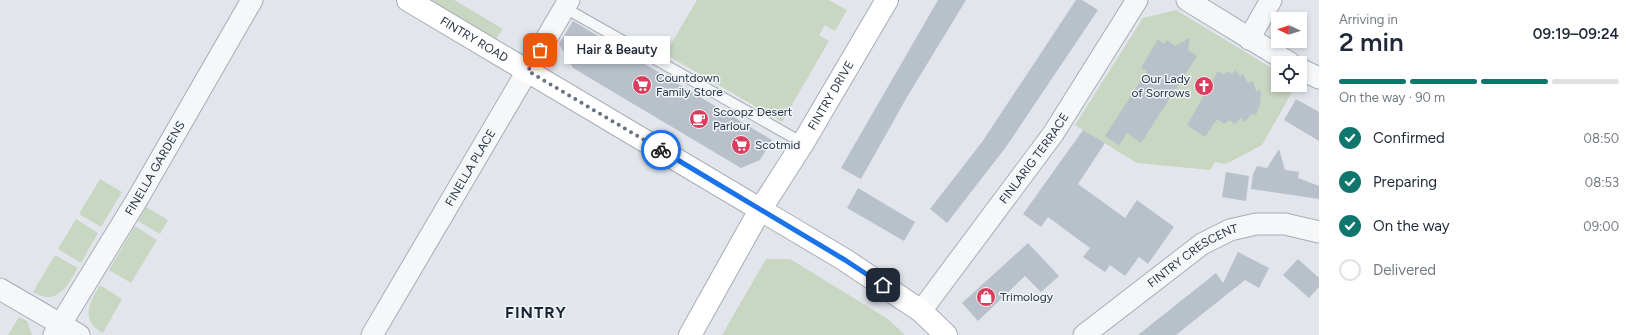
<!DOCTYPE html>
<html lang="en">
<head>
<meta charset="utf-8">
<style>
  :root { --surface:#fff; --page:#f6f6f7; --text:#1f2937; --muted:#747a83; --line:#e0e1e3; --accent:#0f766e }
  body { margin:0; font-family:Figtree,sans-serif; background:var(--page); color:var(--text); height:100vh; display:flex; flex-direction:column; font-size:15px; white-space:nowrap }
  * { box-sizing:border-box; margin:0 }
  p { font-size:13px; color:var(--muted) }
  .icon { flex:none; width:22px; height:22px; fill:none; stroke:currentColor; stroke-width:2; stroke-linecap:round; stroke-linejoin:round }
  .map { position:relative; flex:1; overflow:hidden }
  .side { display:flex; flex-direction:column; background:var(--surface); width:320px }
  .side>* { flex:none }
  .needle { width:26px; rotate:274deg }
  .fabs { position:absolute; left:1271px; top:12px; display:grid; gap:8px }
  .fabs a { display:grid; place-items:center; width:36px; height:36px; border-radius:0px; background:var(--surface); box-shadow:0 2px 6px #0003; font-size:20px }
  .pin { position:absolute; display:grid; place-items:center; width:34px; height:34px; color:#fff; margin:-17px; border-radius:8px; box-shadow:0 2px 6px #0006 }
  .courier { position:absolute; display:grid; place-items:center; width:40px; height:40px; margin:-20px; border:3px solid #1a73e8; border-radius:50%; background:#fff; color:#222; box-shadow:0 1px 5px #0007 }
  .bubble { position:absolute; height:28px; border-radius:0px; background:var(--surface); box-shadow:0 2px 6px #0003; font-size:13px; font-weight:600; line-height:28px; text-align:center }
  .overview em { font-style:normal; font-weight:600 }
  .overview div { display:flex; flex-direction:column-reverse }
  .overview { display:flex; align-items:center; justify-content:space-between; height:68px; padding:0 20px }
  h1 { font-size:26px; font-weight:600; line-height:30px }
  .bar { display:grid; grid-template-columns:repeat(4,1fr); gap:6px 4px; align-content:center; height:48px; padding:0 20px }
  .bar i { height:5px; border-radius:3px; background:var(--line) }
  .bar .on { background:var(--accent) }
  .bar p { grid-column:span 4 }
  ol { padding:0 20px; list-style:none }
  li { display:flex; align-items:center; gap:12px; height:44px }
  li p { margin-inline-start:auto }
  li .icon { padding:4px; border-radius:50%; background:var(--accent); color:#fff; stroke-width:4 }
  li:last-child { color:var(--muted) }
  li i { width:22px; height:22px; border:2px solid var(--line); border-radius:50% }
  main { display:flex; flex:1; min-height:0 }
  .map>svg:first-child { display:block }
</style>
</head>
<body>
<main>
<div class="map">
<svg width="1319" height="335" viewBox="0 0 1319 335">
  <rect width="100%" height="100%" fill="#e2e6ec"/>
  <path fill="#c9d6c2" d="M428,0H454L503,29L495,40Z
    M697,0H829L847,10L835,31L825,25L819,35L829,41L782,122L665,54Z
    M1176,10L1278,72V85H1296L1262,145L1226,164L1215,162L1210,170L1137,163L1075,125L1143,18Z
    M100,179L122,192L101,227L79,214Z
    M146,207L168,220L160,234L138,221Z
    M76,219L98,233L81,263L58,249Z
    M135,226L157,240L131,283L109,270Z
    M55,255L78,268C67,286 57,307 33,292Z
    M766,259H790L888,319L905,335H722Z
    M100,285L122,299L103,333C80,320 89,303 100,285Z
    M19,317L27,321L32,335H8Z"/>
  <path fill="#b8c0ca" d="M938,0H966L907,97L861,179L841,168Z
    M1076,0H1082L1098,10L1006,147L947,223L930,209L982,142Z
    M573,21L772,140L760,160L741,168L573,68L559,44Z
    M1190,38L1188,50L1197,56L1141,143L1127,133L1119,145L1105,136L1147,71L1141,68L1158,39L1164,44L1167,40L1175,46Z
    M1235,70L1240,76L1243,74L1248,83L1253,81L1256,91L1261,90L1260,104L1256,115L1251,114L1245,122L1241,118L1234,124L1230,120L1224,124L1217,119L1205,137L1187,125L1218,71L1224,75L1226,71L1232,74Z
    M1296,99L1319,112V141L1284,120Z
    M1083,130L1105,143L1078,184L1125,218L1137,200L1174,227L1148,264L1139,257L1125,276L1110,265L1105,272L1083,257L1090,248L1048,217L1041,227L1023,214Z
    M1279,149L1285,170L1299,172L1298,178L1319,186V199L1251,189L1253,174L1257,166L1267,168Z
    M1226,172L1249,176L1246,201L1222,197Z
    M858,188L915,222L904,241L847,208Z
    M1028,243L1059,276L1041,292L1025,276L978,321L962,303Z
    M1238,252L1269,268L1259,288L1245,280L1176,335H1138L1216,273L1223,283Z
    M1298,259L1319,278V287L1309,298L1283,275Z"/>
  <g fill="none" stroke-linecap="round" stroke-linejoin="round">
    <defs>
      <path id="lane" d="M565,8L803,143"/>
      <g id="street">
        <path d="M1187,0L1290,63"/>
        <path d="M1249,39L1271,0"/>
        <path d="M1300,69L1319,78"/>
        <path d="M0,289L79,335"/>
        <path id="s1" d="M921,311L1053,134L1137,0"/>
        <path id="s2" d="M54,335L138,198L252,0"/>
        <path id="s3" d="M372,335L569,0"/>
        <path id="s4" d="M1084,335L1202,244L1230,230L1256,224H1285L1319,232"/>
      </g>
      <g id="secondary">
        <path id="s5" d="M408,0L845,260L921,311L946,335"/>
        <path id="s6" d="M690,335L760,210L803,143L887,0"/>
      </g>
    </defs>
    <use href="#lane" stroke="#a6adb7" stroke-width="12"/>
    <use href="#street" stroke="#a6adb7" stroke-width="23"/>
    <use href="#secondary" stroke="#a6adb7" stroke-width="24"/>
    <use href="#lane" stroke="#f5f7f9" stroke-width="10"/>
    <use href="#street" stroke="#f5f7f9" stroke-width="21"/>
    <use href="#secondary" stroke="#fff" stroke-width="22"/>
  </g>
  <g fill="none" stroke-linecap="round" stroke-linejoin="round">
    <path stroke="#69737f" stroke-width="4" stroke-dasharray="0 7.2" d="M540,50L528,71L661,150"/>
    <path stroke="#1a73e8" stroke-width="5" d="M661,150L845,260L883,285"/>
  </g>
  <defs>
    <symbol id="supermarket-disc" viewBox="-11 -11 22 22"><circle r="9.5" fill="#db3d5f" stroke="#f2f5f8"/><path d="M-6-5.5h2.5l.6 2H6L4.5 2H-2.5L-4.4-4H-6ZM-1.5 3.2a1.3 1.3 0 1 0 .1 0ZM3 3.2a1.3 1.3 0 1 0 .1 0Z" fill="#fff"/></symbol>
    <symbol id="church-disc" viewBox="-11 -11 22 22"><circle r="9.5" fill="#db3d5f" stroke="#f2f5f8"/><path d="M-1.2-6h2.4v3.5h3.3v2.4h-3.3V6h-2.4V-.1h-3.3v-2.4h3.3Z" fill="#fff"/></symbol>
    <symbol id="cafe-disc" viewBox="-11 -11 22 22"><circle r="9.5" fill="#db3d5f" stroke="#f2f5f8"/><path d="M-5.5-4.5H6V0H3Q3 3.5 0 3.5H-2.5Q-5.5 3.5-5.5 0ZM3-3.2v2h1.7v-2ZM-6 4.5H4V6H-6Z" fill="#fff"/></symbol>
    <symbol id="shop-disc" viewBox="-11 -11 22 22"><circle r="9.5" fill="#db3d5f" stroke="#f2f5f8"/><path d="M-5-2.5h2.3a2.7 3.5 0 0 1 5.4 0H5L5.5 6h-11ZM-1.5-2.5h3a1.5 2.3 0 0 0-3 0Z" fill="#fff"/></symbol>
  </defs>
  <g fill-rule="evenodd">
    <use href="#supermarket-disc" x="631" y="74" width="22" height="22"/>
    <use href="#church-disc" x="1193" y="75" width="22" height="22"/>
    <use href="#cafe-disc" x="688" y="108" width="22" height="22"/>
    <use href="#supermarket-disc" x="730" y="134" width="22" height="22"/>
    <use href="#shop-disc" x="975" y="286" width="22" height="22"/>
  </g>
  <g text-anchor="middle" stroke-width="3" stroke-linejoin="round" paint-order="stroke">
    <g font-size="12" fill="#283545" stroke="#f2f5f8">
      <text dy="4" stroke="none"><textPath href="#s5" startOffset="77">FINTRY ROAD</textPath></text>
      <text dy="4" stroke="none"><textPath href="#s6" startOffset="278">FINTRY DRIVE</textPath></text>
      <text dy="4" stroke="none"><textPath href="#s1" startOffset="190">FINLARIG TERRACE</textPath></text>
      <text dy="4" stroke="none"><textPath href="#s2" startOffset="195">FINELLA GARDENS</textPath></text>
      <text dy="4" stroke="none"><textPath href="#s3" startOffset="194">FINELLA PLACE</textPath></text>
      <text dy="4" stroke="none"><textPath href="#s4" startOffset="135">FINTRY CRESCENT</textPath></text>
    </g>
    <g font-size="12" fill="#283545" stroke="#f2f5f8" text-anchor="start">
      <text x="656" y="82">Countdown<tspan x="656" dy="14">Family Store</tspan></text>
      <text x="1190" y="83" text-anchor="end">Our Lady<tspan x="1190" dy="14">of Sorrows</tspan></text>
      <text x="713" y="116">Scoopz Desert<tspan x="713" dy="14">Parlour</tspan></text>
      <text x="755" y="149">Scotmid</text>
      <text x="1000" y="301">Trimology</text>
    </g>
    <g font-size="16" font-weight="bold" letter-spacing="1" fill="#1a2536" stroke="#f2f5f8">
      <text x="536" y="318">FINTRY</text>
    </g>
  </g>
</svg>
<div class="fabs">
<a><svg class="needle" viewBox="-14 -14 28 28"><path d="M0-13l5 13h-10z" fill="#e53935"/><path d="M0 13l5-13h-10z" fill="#747a83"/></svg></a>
<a><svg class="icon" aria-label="locate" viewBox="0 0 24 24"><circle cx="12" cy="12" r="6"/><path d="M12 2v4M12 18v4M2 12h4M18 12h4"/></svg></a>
</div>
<div class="pin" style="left:540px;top:50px;background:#ea580c"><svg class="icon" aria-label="bag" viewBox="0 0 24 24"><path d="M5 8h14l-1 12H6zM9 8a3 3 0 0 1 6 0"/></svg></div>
<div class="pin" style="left:883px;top:285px;background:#1f2937"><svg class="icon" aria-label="home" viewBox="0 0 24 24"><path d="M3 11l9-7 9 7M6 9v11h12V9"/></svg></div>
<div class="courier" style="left:661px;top:150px"><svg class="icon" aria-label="bike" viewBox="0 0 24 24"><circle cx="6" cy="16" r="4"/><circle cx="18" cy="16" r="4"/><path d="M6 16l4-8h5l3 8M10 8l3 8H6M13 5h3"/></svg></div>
<div class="bubble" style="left:564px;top:36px;width:106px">Hair &amp; Beauty</div>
</div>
<section class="side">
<div class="overview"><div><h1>2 min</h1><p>Arriving in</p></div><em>09:19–09:24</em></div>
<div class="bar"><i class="on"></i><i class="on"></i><i class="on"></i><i></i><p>On the way · 90 m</p></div>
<ol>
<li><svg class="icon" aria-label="check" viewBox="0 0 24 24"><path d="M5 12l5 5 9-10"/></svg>Confirmed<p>08:50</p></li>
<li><svg class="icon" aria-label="check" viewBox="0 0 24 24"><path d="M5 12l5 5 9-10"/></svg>Preparing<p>08:53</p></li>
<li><svg class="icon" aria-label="check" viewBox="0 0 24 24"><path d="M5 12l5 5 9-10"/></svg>On the way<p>09:00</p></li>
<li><i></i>Delivered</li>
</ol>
</section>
</main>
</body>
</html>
